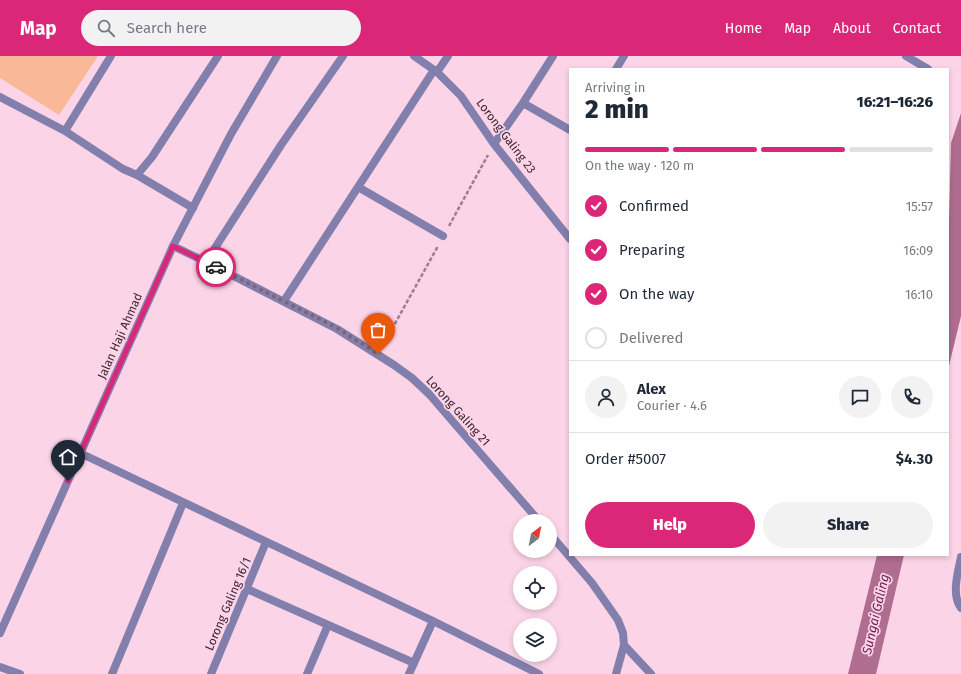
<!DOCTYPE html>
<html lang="en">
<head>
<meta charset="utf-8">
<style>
  :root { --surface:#fff; --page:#f2f2f3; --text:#1f2937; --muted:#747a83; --line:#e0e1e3; --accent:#db2777 }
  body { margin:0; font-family:"Fira Sans",sans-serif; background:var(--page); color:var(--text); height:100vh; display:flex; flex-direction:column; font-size:15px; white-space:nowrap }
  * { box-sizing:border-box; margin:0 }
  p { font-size:13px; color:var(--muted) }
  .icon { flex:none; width:22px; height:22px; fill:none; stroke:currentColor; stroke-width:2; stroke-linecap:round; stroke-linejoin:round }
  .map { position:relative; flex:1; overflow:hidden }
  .panel { position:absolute; left:569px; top:12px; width:380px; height:488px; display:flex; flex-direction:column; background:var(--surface); border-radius:0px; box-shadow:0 2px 6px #0003 }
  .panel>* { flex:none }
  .needle { width:26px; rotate:32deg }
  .tools { position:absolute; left:513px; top:458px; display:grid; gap:8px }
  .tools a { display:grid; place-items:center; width:44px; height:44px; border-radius:50%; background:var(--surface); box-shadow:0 2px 6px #0003; font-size:20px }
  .pin { position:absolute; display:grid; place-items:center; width:34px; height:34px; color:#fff; margin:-41px -17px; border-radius:50% 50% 50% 0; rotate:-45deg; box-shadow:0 0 4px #0007 }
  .pin .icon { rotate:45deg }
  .courier { position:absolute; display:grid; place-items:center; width:40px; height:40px; margin:-20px; border:3px solid #db2777; border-radius:50%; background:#fff; color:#222; box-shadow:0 1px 5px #0007 }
  .summary em { font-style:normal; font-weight:800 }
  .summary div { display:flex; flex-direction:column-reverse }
  .summary { display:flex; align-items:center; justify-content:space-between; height:68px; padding:0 16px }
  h1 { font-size:26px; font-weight:800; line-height:30px }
  .bar { display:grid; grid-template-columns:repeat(4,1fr); gap:6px 4px; align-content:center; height:48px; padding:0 16px }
  .bar i { height:5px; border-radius:3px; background:var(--line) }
  .bar .selected { background:var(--accent) }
  .bar p { grid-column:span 4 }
  .line { display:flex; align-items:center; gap:10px; padding:0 16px; border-top:1px solid var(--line) }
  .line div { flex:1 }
  .round { display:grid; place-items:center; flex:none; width:42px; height:42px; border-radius:21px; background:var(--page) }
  ol { padding:0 16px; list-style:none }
  li { display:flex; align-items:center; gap:12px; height:44px }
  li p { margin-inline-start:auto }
  li .icon { padding:4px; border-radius:50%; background:var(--accent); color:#fff; stroke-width:4 }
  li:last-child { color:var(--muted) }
  li i { width:22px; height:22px; border:2px solid var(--line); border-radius:50% }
  .button { display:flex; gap:8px; margin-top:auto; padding:8px 16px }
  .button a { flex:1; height:46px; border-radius:24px; background:var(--accent); color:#fff; font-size:16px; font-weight:800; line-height:46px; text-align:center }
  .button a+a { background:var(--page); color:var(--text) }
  header { display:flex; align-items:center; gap:24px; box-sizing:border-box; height:56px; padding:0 20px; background:var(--accent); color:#fff }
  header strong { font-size:19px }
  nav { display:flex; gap:22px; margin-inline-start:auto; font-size:14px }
  .search { width:280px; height:36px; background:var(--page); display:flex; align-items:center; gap:10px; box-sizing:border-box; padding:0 14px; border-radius:22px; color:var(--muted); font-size:15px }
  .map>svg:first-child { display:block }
</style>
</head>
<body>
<header>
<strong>Map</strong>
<div class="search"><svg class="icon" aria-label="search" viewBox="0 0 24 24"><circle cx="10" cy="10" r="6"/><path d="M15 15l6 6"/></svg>Search here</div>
<nav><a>Home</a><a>Map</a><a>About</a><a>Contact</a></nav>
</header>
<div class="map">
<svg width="961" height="618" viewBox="0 0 961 618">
  <rect width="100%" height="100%" fill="#fcd4e7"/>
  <path fill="#f9b999" d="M0,0H98L59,59L0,22Z"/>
  <path fill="#af6d90" d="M961,57V260L948,314V204L951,87Z
    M877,499H904L876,618H848Z"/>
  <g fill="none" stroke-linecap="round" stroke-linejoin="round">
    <path stroke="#9e7e8e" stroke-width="2.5" stroke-dasharray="4 2" stroke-linecap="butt" d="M449,170L488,99
      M383,289L438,190"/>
    <path stroke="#827fad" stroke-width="8" d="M111,0L65,75L123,113L137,119L193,152
      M437,16L448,0
      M0,41L65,75
      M137,119L152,101L218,0
      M358,131L443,180
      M284,245L434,14
      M247,533L414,607
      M112,618L183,447
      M307,618L328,569"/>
    <path stroke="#827fad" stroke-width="8" d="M414,0L437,16L461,40L494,88L570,183
      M906,0L928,13
      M616,13L624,0
      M523,47L570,74
      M494,88L523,47L553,0
      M173,190L206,206L337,273L394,309L412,322L429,338L539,465
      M206,206L281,89L343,0
      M80,397L433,565L539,618
      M550,478L592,527L618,564L623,577L624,589L616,618
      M961,501C958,516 951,539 961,552
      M624,589L651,618
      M0,611L20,618
      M211,618L266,486
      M409,618L433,565"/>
    <path stroke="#827fad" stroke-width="8" d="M0,577L173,190L231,78L277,0"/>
  </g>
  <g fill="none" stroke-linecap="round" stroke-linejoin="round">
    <path stroke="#806271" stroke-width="4" stroke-dasharray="0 7.2" d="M216,211L337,272L378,298"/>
    <path stroke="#db2777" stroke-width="5" d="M68,425L173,190L216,211"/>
  </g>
  <g text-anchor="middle" stroke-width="3.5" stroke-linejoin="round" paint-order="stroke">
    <g font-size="12" fill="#3d2532" stroke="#fcd4e7">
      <text transform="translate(506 80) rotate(53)" y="4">Lorong Galing 23</text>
      <text transform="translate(120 280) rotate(-66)" y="4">Jalan Haji Ahmad</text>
      <text transform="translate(458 355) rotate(48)" y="4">Lorong Galing 21</text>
      <text transform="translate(228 548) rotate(-67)" y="4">Lorong Galing 16/1</text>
    </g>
    <g font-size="13" font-style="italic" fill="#702150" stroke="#fcd4e7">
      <text transform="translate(875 558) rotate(-77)" y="5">Sungai Galing</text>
    </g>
  </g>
</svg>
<div class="tools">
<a><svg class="needle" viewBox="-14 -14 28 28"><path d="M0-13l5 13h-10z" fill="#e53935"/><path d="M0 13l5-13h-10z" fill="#747a83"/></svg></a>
<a><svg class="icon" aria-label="locate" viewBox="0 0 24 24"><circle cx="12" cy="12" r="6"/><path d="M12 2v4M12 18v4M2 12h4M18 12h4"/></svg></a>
<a><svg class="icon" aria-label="layers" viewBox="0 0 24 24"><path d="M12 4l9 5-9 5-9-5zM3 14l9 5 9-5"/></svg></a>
</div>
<div class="pin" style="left:378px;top:298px;background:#ea580c"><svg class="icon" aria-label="bag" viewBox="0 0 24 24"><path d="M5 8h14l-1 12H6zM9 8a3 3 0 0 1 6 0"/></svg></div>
<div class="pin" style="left:68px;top:425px;background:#1f2937"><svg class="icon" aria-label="home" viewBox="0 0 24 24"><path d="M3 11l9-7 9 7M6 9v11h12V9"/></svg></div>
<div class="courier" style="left:216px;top:211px"><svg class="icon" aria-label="car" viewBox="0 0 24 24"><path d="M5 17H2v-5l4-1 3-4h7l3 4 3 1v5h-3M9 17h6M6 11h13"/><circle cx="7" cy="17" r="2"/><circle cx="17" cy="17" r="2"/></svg></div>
<section class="panel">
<div class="summary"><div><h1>2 min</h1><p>Arriving in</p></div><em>16:21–16:26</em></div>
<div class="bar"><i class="selected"></i><i class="selected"></i><i class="selected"></i><i></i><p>On the way · 120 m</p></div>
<ol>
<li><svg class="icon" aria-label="check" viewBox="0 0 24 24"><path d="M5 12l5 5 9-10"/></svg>Confirmed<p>15:57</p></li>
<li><svg class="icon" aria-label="check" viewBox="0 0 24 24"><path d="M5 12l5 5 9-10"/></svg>Preparing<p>16:09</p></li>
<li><svg class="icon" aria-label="check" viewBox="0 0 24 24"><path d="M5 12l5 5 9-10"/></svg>On the way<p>16:10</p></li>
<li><i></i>Delivered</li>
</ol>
<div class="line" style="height:72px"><a class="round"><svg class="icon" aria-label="person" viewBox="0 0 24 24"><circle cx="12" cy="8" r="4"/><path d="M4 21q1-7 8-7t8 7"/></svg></a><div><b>Alex</b><p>Courier · 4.6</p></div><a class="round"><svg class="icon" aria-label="chat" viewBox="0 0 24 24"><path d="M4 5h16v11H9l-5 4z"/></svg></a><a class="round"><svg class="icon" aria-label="phone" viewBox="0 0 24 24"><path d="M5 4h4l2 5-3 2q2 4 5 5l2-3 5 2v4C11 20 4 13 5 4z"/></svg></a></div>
<div class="line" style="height:52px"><div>Order #5007</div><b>$4.30</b></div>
<div class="button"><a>Help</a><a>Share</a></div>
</section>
</div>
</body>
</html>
